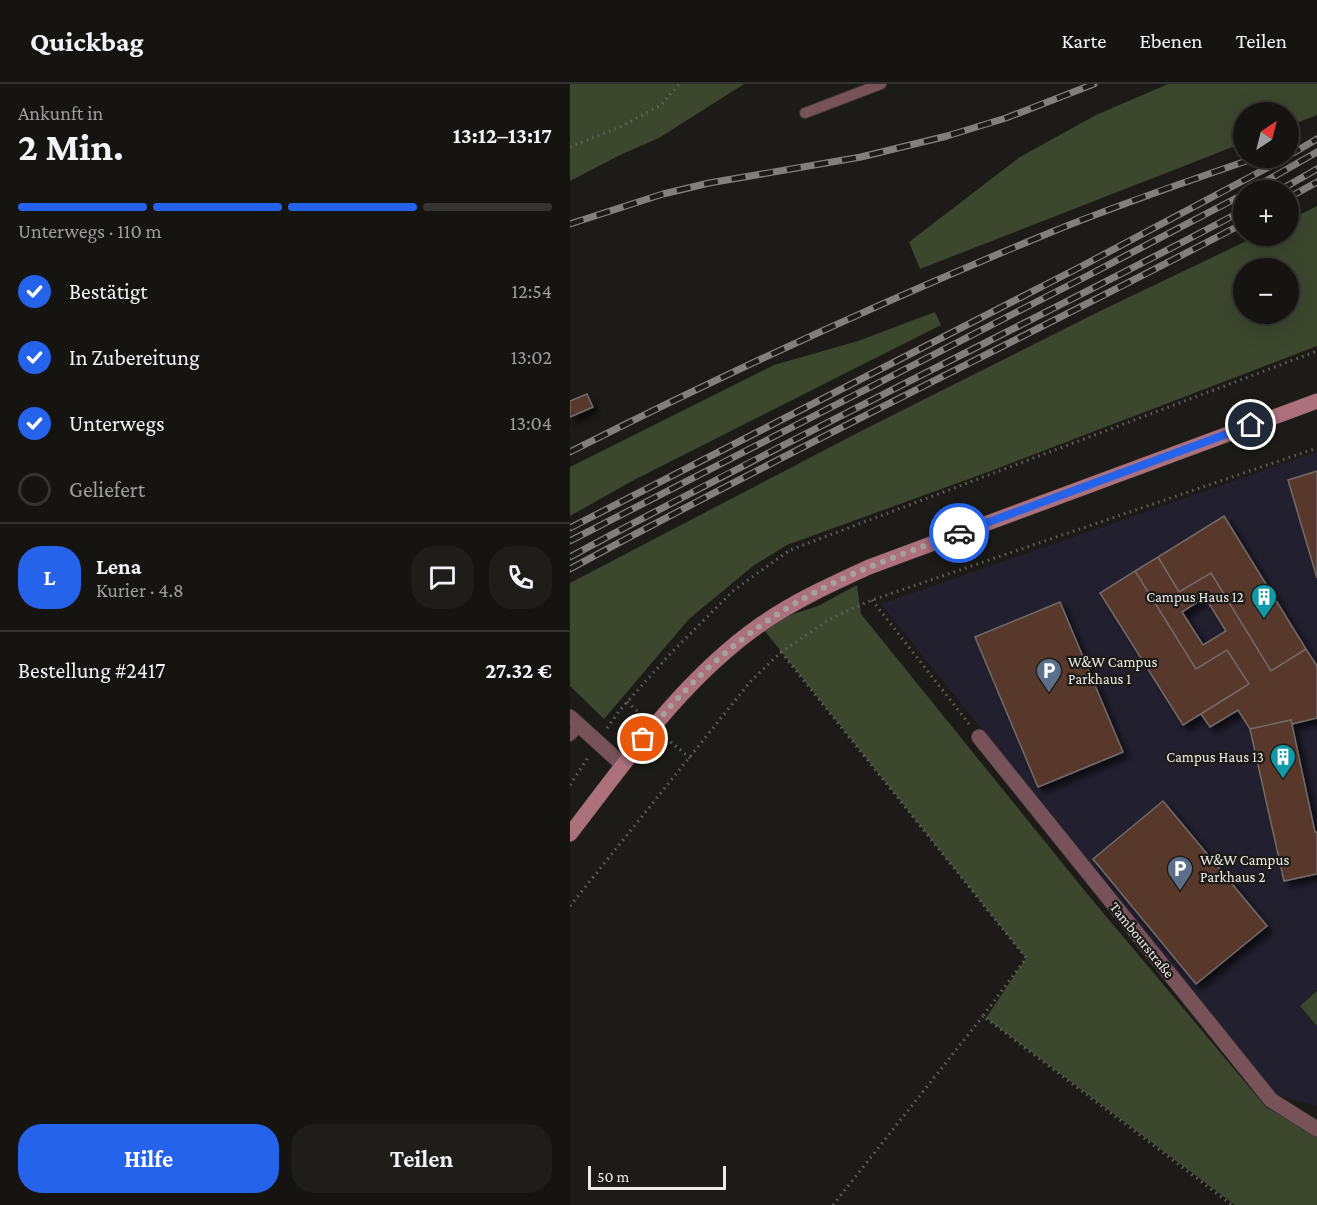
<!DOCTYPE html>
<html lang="de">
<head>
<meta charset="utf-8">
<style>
  :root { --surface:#161411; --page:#1f1d1a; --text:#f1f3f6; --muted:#9e9e9f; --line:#353331; --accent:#2563eb }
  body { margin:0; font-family:"Crimson Pro",serif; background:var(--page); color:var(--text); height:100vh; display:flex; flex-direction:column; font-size:22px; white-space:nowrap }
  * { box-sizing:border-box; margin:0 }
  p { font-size:20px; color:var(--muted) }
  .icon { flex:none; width:33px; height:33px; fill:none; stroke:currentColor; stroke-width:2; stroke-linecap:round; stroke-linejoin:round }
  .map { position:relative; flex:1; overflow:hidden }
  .panel { display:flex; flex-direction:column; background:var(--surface); width:570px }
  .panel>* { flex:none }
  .needle { width:39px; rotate:35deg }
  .tools { position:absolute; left:663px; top:18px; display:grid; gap:12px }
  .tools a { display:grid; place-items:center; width:66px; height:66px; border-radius:50%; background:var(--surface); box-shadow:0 6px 24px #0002,0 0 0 2px var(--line); font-size:30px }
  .scale { position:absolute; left:18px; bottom:15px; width:138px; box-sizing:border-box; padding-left:6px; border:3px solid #edebe8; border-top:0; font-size:16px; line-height:21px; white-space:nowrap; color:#edebe8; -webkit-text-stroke:4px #1d1b17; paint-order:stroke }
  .pin { position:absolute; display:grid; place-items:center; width:51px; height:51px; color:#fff; margin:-26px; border:3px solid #fff; border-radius:50%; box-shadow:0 2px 6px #0007 }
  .courier { position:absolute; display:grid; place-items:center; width:60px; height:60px; margin:-30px; border:4px solid #2563eb; border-radius:50%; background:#fff; color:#222; box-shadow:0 2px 8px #0007 }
  .overview em { font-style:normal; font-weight:700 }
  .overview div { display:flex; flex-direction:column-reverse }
  .overview { display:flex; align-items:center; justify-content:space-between; height:102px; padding:0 18px }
  h1 { font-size:39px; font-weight:700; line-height:45px }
  .bar { display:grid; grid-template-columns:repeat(4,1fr); gap:9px 6px; align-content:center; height:72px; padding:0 18px }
  .bar i { height:8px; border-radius:4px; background:var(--line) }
  .bar .selected { background:var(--accent) }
  .bar p { grid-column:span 4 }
  .line { display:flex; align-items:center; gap:15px; padding:0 18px; border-top:2px solid var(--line) }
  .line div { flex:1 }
  .round { display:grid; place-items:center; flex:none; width:63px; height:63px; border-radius:24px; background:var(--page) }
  ol { padding:0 18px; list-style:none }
  li { display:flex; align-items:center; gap:18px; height:66px }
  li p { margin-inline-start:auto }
  li .icon { padding:6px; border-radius:50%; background:var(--accent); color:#fff; stroke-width:4 }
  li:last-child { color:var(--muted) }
  li i { width:33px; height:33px; border:3px solid var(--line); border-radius:50% }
  .primary-button { display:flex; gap:12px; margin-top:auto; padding:12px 18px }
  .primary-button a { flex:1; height:69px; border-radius:24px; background:var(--accent); color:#fff; font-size:24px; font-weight:700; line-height:69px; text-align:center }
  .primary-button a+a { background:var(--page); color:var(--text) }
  header { display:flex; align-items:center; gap:36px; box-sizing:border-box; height:84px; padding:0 30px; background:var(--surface); border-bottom:2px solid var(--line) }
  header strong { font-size:28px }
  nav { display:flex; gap:33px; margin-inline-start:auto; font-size:21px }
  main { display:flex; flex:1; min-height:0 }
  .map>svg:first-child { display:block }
</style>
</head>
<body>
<header>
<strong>Quickbag</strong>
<nav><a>Karte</a><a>Ebenen</a><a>Teilen</a></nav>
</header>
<main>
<section class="panel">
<div class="overview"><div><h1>2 Min.</h1><p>Ankunft in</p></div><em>13:12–13:17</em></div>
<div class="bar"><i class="selected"></i><i class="selected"></i><i class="selected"></i><i></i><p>Unterwegs · 110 m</p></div>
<ol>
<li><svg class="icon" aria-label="check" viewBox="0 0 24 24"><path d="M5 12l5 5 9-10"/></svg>Bestätigt<p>12:54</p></li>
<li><svg class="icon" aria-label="check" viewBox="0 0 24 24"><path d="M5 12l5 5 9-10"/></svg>In Zubereitung<p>13:02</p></li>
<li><svg class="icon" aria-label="check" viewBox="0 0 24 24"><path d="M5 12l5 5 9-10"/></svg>Unterwegs<p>13:04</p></li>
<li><i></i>Geliefert</li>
</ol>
<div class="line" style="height:108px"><b class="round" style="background:var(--accent);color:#fff">L</b><div><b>Lena</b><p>Kurier · 4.8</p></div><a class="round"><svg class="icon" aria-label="chat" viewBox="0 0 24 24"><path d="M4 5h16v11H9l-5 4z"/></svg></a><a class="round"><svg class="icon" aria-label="phone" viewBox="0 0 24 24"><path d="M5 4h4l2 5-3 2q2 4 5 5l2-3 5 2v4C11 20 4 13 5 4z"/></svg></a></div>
<div class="line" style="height:78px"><div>Bestellung #2417</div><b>27.32 €</b></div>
<div class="primary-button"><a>Hilfe</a><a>Teilen</a></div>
</section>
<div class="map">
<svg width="747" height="1121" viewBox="0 0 747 1121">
  <defs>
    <filter id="shadow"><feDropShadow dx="5.5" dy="5.5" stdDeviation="3" flood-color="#0009"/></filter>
  </defs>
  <rect width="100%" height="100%" fill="#1d1b17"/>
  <path fill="#221f2f" d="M747,368V1022L707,1011L311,520Z"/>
  <path fill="#3c472e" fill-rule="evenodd" d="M0,0H174L89,54L50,71L0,97Z
    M598,0H747V31L719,42L718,28H674L673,59L350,185L339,158L450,73L526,31Z
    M747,122V262L418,388L217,461L183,482L119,535L34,635L0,602V499L295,345L526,229L687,152H718L719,136ZM674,184H718V230H674Z
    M365,228L371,241L62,397L0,432V383L204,281L288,257Z
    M287,501L291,530L514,806L696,1023L747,1053V1121H665L416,934L456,874L190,541L248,522Z
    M747,907V942L730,922Z"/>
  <path fill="#58372b" stroke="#716b69" stroke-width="1.5" fill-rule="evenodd" filter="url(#shadow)" d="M17,310L23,323L0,333V317Z
    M747,387V494L718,396Z
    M654,432L736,565L701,587L641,489L609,508L588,473Z
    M588,473L609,508L641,489L701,587L736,565L747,582V634L722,640L721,636L680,645L668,626L640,643L631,630L679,600L657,566L626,585L565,487ZM635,513L656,547L633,561L612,528Z
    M565,487L626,585L657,566L679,600L613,641L530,509Z
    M490,518L553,668L468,703L405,553Z
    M721,636L745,748H747V790L714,797L680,645Z
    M593,717L697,842L626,900L523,775Z"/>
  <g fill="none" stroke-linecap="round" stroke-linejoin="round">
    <defs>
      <path id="lane" d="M235,29L311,0
        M0,652L10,642"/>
      <path id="street" d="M0,633L53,681
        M409,653L701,1016L747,1045"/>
      <path id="secondary" d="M0,750C58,675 112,596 190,541C224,517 262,500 299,483L747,317"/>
    </defs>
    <use href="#lane" stroke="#3a3834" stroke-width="12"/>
    <use href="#street" stroke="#3a3834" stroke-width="16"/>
    <use href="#secondary" stroke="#3a3834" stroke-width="16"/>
    <path stroke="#65635f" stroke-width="3" stroke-dasharray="1.5 4.5" stroke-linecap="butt" d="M0,63L50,43L91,21L109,0
      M302,516L399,640
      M211,568L456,874L413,932L662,1121
      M57,618L72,631
      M37,644L50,626L100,570L164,506L220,466L747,267
      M96,654L120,674
      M0,701L19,672
      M0,822L180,598L211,568L260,535L302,516L747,364
      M263,1121L413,932"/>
    <use href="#lane" stroke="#775259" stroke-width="10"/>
    <use href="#street" stroke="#775259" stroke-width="15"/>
    <use href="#secondary" stroke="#ac717d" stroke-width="15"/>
    <defs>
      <path id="rail" d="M718,72L747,55
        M680,106L747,68
        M710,106L747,85
        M718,114L747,98
        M0,140L93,110L139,99L291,73L377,52L436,34L524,0
        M0,368C158,288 320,214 484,147C550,120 618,97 685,74
        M0,444L512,182L716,74
        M0,457L517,192L674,110
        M0,473C222,353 450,244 674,126
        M0,485C222,365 450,256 674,139"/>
    </defs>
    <use href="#rail" stroke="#82807d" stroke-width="7"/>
    <use href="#rail" stroke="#1d1b17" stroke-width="4.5" stroke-dasharray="14" stroke-linecap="butt"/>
  </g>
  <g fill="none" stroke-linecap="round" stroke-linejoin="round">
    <path stroke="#a4a29f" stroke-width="6" stroke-dasharray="0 10.8" d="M73,655C119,596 176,545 242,510C288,485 339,468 389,449"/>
    <path stroke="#2563eb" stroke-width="8" d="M389,449L681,341"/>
  </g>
  <defs>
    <symbol id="building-pin" viewBox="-11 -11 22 30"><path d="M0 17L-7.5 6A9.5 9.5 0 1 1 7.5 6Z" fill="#0f9aa8" stroke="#1d1b17"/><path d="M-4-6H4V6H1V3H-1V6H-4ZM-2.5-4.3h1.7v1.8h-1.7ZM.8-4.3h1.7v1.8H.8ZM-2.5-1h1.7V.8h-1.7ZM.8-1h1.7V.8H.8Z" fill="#fff"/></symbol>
    <symbol id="parking-pin" viewBox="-11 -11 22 30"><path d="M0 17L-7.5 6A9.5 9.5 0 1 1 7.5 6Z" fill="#5c6f8a" stroke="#1d1b17"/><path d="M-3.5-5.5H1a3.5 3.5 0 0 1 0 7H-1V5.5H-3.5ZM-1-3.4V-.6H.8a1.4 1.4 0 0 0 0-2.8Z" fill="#fff"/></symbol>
  </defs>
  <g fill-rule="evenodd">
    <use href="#building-pin" x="679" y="498" width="30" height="40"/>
    <use href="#parking-pin" x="464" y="572" width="30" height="40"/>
    <use href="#building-pin" x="698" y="658" width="30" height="40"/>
    <use href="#parking-pin" x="595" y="770" width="30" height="40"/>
  </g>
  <g text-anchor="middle" stroke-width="4.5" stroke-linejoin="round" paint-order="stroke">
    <g font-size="15" fill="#edebe8" stroke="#1d1b17" text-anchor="end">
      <text x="674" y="518">Campus Haus 12</text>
      <text x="498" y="583" text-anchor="start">W&amp;W Campus<tspan x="498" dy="17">Parkhaus 1</tspan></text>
      <text x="694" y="678">Campus Haus 13</text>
      <text x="630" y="781" text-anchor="start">W&amp;W Campus<tspan x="630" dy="17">Parkhaus 2</tspan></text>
    </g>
    <g font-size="15" fill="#edebe8" stroke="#1d1b17">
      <text transform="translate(572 856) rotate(51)" y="5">Tambourstraße</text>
    </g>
  </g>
</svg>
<div class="tools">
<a><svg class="needle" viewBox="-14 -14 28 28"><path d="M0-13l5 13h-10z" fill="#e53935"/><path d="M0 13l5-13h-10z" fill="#9e9e9f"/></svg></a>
<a>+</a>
<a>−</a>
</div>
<div class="scale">50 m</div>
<div class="pin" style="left:73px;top:655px;background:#ea580c"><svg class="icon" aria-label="bag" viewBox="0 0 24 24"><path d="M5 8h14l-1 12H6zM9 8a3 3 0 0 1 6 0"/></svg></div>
<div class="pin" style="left:681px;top:341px;background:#1f2937"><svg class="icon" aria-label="home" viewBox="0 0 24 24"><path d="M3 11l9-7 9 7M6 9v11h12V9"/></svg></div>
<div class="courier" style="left:389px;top:449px"><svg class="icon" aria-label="car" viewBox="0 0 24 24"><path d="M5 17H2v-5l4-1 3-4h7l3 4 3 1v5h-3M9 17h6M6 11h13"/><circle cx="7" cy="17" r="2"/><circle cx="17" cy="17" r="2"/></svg></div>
</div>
</main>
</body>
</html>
